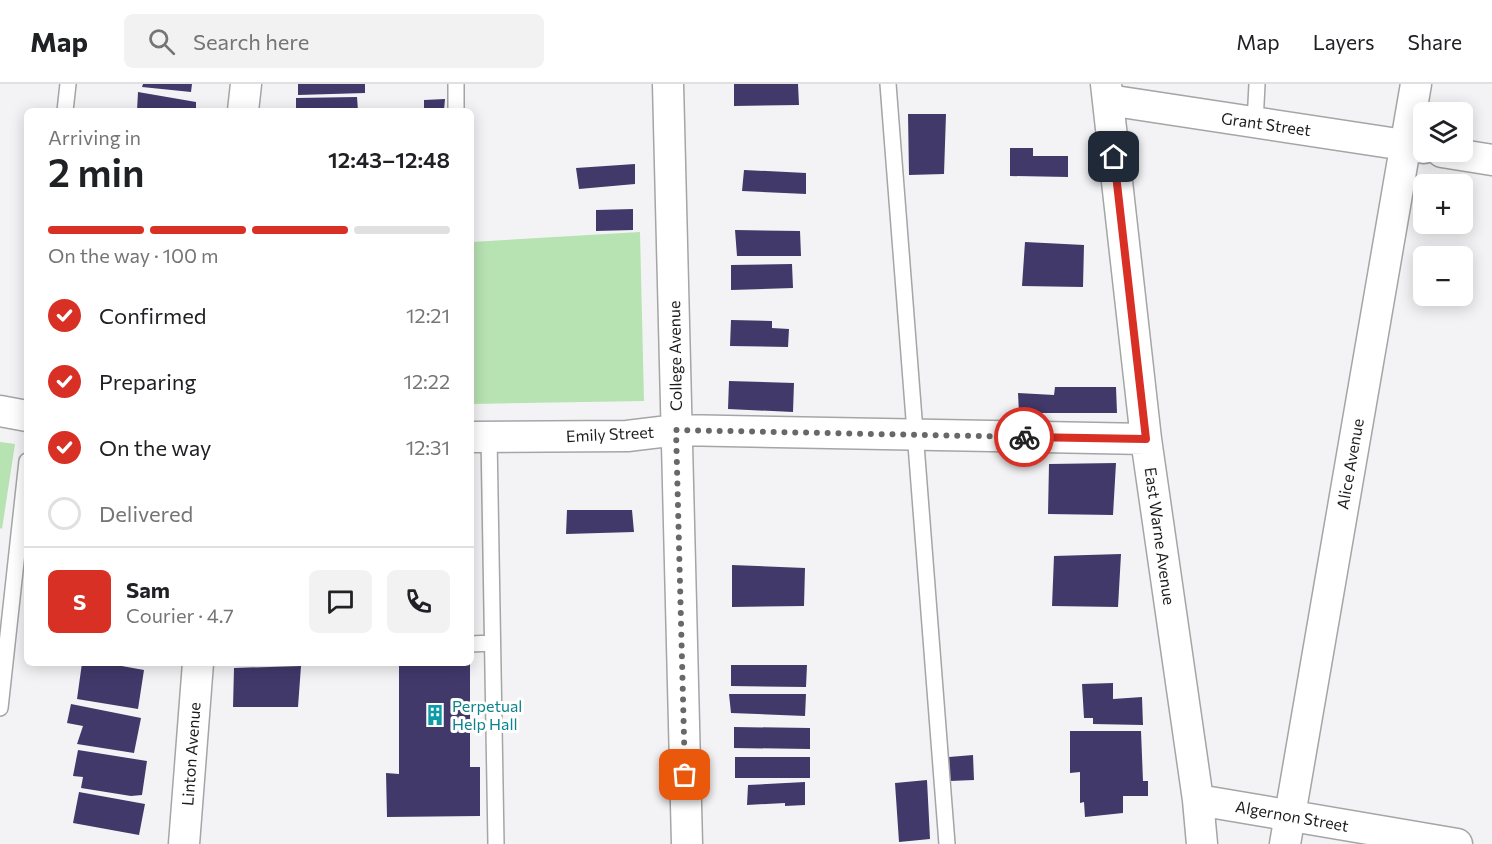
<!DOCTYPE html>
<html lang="en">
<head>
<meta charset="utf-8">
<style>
  :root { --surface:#fff; --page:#f2f2f2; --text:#202124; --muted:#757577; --line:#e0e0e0; --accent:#d93025 }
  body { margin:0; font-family:Commissioner,sans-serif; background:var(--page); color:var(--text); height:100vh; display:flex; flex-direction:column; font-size:22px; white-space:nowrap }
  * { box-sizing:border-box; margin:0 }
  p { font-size:20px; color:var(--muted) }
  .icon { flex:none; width:33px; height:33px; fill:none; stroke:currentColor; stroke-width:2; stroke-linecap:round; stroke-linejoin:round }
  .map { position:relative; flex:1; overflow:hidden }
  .drawer { position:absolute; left:24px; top:24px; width:450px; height:558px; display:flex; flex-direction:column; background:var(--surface); border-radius:9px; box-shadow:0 3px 15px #0003 }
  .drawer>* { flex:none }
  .controls { position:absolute; left:1413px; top:18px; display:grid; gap:12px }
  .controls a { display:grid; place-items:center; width:60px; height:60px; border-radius:9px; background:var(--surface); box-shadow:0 3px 15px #0003; font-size:30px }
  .pin { position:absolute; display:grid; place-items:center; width:51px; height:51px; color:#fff; margin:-26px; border-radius:12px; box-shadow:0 3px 9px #0006 }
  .courier { position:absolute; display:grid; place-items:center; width:60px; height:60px; margin:-30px; border:4px solid #d93025; border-radius:50%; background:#fff; color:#222; box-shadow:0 2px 8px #0007 }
  .headline em { font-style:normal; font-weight:600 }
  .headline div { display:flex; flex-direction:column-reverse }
  .headline { display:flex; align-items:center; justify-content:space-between; height:102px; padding:0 24px }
  h1 { font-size:39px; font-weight:600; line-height:45px }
  .bar { display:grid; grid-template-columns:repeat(4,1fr); gap:9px 6px; align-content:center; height:72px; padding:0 24px }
  .bar i { height:8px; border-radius:4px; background:var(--line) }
  .bar .active { background:var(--accent) }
  .bar p { grid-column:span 4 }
  .line { display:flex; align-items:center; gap:15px; padding:0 24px; border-top:2px solid var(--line) }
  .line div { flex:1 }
  .round { display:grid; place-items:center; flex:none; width:63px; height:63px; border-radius:9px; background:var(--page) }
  ol { padding:0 24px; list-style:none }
  li { display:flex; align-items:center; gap:18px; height:66px }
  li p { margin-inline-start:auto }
  li .icon { padding:6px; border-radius:50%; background:var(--accent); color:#fff; stroke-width:4 }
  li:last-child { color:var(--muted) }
  li i { width:33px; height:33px; border:3px solid var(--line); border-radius:50% }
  header { display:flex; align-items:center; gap:36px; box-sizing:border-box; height:84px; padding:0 30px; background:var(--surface); border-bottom:2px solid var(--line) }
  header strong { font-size:28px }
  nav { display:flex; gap:33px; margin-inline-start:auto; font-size:21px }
  .search { width:420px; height:54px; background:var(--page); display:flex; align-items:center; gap:15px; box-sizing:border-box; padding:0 21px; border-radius:9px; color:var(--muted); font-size:22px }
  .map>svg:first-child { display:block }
</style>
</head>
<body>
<header>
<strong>Map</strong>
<div class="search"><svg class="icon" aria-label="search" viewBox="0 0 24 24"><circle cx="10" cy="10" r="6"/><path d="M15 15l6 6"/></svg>Search here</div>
<nav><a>Map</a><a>Layers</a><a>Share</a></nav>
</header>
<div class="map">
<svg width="1492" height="760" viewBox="0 0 1492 760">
  <rect width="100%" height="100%" fill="#f3f3f5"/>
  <path fill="#b7e2b2" d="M640,148L644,317L471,320V158Z
    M0,358L15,360L2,445L0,444Z"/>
  <path fill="#41396a" d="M143,0H192L191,8L142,3Z
    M298,0H365V9L298,11Z
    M734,0H798L799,21L734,22Z
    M138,8L196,18V27H137Z
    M357,13L358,27H296V14Z
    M445,15L444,26L424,27V16Z
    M908,30H946L944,90L909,91Z
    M1010,64H1033V72H1068V93L1010,92Z
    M635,80V100L579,105L576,84Z
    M744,86L806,89V110L742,107Z
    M633,125V146L596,147V126Z
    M735,146L800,147L801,172H737Z
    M1025,158L1084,161L1083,203L1022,202Z
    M792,180L793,204L731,206V181Z
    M731,236L772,237V244L789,245L788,263L730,262Z
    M729,297L794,299L793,328L728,325Z
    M1055,303H1116L1117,329H1019L1018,309L1054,311Z
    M1116,379L1113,431L1048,430L1049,380Z
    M567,426H632L634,448L566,450Z
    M1121,470L1118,523L1052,522L1054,472Z
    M732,481L805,484L804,522L732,523Z
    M82,579H105L144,586L138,625L77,615Z
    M399,579H470V683H480V732L387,733L386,689L399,690Z
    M731,581H807L806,603L731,602Z
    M301,582L298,623H233L234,584Z
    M1113,599V615L1142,613L1143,641L1093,640V634H1084L1082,600Z
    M729,610H806L805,632L731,629Z
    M71,620L141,634L134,669L77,660L83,642L67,639Z
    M734,643L810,644V665L734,664Z
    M1070,647H1141L1143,697H1148V712H1123V729L1085,733L1084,718L1080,719V688L1070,689Z
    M78,666L147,677L142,711L131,712L81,704L83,693L73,692Z
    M973,671L974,696L950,697L949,673Z
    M735,673H810V694H735Z
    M927,696L930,755L899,758L895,699Z
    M805,698V721L785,722V719L747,721L748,701Z
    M79,708L145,720L139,751L73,739Z"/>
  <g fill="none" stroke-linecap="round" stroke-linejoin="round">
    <defs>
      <path id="lane" d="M888,0L947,760
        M65,27L68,0
        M456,27V0
        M1255,39L1257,0
        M489,353L496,760
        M471,560L492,559
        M0,624L27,377"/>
      <path id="street" d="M668,0L687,760
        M1106,0L1146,355L1198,716L1202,760
        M1108,16L1424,64
        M243,27L246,0
        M1442,68L1492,76
        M0,327L27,332
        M471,353L627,352L677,346L1146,355
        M1198,716L1457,760
        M184,760L198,579
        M1285,760L1416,0"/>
    </defs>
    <use href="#lane" stroke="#a4a5a6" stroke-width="18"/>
    <use href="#street" stroke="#a4a5a6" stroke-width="33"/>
    <use href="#lane" stroke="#fff" stroke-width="15"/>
    <use href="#street" stroke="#fff" stroke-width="30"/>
  </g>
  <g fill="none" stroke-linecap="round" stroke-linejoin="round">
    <path stroke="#686869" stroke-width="6" stroke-dasharray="0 10.8" d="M685,691L676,346L1024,353"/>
    <path stroke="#d93025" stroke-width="8" d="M1024,353L1146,355L1114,73"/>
  </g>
  <defs>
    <symbol id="building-bare" viewBox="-9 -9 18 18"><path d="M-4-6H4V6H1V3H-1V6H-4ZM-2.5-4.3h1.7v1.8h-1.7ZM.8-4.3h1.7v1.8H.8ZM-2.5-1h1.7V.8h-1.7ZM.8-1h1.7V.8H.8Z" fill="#0f9aa8" stroke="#fff" stroke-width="2.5" paint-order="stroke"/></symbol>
  </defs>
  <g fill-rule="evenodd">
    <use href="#building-bare" x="420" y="616" width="30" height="30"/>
  </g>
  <g text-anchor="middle" stroke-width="6" stroke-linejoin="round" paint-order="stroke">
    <g font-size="16" fill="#1d1d1e" stroke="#fff">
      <text transform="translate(1266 40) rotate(8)" y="6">Grant Street</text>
      <text transform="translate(675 272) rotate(-91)" y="6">College Avenue</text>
      <text transform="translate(610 350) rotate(-3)" y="6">Emily Street</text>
      <text transform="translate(1350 380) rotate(-80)" y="6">Alice Avenue</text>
      <text transform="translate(1160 452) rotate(82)" y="6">East Warne Avenue</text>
      <text transform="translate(191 670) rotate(-86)" y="6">Linton Avenue</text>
      <text transform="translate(1292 732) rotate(10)" y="6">Algernon Street</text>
    </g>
    <g font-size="16" fill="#0d838f" stroke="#fff" text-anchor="start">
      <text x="452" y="628">Perpetual<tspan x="452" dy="18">Help Hall</tspan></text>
    </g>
  </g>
</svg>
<div class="controls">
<a><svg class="icon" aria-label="layers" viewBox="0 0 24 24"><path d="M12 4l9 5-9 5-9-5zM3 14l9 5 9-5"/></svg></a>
<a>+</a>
<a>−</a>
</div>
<div class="pin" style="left:685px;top:691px;background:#ea580c"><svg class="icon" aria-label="bag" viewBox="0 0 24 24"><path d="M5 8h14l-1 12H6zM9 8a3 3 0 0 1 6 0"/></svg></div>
<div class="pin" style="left:1114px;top:73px;background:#1f2937"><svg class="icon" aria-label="home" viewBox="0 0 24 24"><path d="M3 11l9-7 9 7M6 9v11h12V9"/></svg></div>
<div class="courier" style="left:1024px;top:353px"><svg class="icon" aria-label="bike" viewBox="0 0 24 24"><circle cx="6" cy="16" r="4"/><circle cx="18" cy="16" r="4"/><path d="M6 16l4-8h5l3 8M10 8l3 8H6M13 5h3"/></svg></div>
<section class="drawer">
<div class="headline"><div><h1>2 min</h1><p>Arriving in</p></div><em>12:43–12:48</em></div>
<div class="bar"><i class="active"></i><i class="active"></i><i class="active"></i><i></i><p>On the way · 100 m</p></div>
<ol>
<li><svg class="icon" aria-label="check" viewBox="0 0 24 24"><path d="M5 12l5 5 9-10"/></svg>Confirmed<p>12:21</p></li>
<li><svg class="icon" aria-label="check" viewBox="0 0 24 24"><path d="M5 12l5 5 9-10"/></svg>Preparing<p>12:22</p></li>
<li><svg class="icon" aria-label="check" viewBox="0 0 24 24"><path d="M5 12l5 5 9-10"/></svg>On the way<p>12:31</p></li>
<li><i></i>Delivered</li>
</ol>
<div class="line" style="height:108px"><b class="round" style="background:var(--accent);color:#fff">S</b><div><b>Sam</b><p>Courier · 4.7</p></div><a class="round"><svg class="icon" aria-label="chat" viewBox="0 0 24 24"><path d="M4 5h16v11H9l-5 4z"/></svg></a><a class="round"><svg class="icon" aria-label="phone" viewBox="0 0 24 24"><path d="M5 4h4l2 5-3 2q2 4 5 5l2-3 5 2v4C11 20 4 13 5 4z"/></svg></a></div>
</section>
</div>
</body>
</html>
